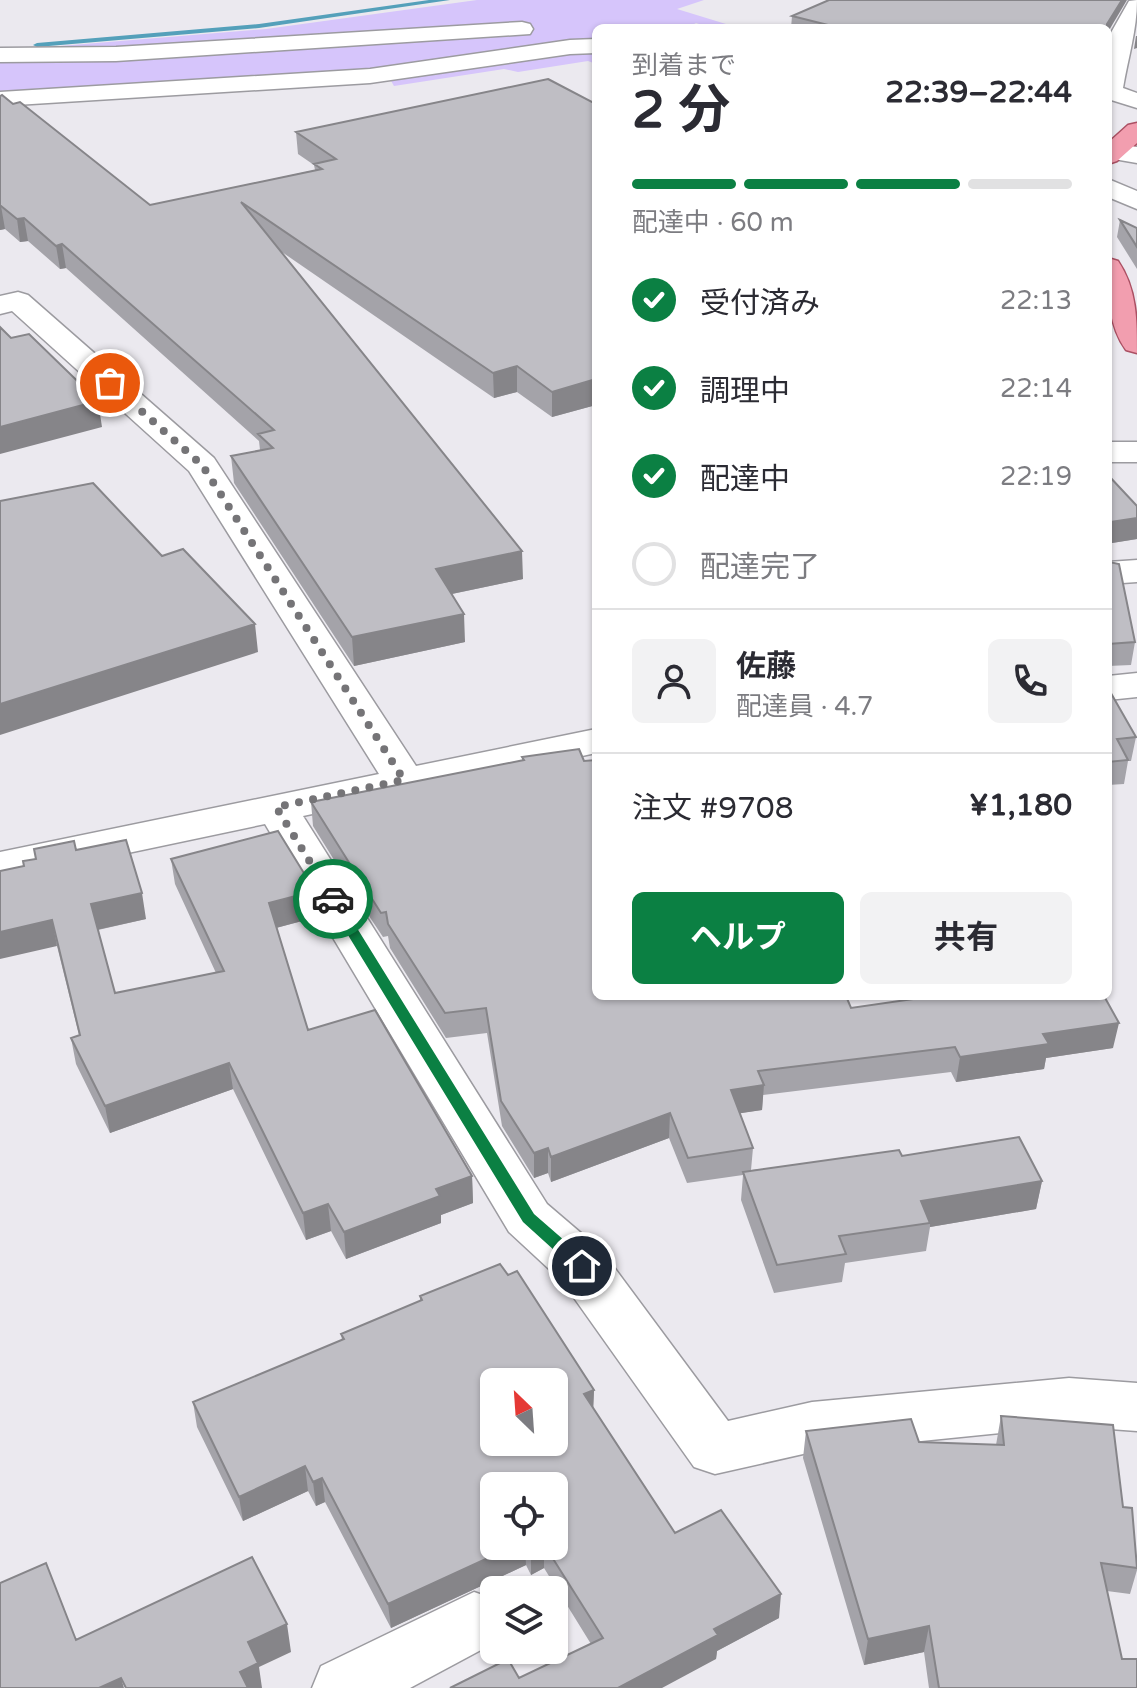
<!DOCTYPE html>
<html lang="ja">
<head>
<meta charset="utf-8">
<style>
  :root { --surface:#fff; --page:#f2f2f3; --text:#2b2b33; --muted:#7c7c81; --line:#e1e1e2; --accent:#0b8043 }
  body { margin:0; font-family:"Varela Round","Noto Sans JP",sans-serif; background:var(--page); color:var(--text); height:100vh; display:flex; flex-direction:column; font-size:30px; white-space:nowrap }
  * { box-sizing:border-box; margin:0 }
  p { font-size:26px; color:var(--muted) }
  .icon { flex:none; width:44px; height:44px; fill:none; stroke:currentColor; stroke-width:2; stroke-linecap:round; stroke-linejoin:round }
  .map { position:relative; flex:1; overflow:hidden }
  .sheet { position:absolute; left:592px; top:24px; width:520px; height:976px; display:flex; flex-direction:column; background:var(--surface); border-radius:12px; box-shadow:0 2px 6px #0004 }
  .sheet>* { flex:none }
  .needle { width:52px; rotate:335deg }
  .fabs { position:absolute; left:480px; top:1368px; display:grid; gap:16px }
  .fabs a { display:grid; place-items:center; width:88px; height:88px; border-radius:12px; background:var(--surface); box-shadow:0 2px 6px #0004; font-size:40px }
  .pin { position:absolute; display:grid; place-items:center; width:68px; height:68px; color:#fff; margin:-34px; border:4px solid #fff; border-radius:50%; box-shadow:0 2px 8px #0007 }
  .courier { position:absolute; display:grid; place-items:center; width:80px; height:80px; margin:-40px; border:6px solid #0b8043; border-radius:50%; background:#fff; color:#222; box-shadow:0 2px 10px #0007 }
  .headline em { font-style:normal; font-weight:700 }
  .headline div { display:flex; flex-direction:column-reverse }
  .headline { display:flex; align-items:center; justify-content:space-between; height:136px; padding:0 40px }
  h1 { font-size:52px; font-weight:700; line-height:60px }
  .bar { display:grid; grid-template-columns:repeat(4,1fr); gap:12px 8px; align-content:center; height:96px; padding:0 40px }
  .bar i { height:10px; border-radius:6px; background:var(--line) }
  .bar .on { background:var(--accent) }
  .bar p { grid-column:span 4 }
  .line { display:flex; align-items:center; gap:20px; padding:0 40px; border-top:2px solid var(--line) }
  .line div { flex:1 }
  .round { display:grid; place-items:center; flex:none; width:84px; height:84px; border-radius:12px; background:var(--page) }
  ol { padding:0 40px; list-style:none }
  li { display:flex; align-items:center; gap:24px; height:88px }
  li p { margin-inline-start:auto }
  li .icon { padding:8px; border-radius:50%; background:var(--accent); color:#fff; stroke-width:4 }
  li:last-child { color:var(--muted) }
  li i { width:44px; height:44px; border:4px solid var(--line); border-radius:50% }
  .cta { display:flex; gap:16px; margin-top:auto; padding:16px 40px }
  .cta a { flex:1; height:92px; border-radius:12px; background:var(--accent); color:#fff; font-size:32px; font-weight:700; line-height:92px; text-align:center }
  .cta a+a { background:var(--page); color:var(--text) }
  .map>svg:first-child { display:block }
</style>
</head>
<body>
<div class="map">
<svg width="1137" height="1688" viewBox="0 0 1137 1688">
  <rect width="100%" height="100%" fill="#ebe9ef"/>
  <path fill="#d6c5fb" d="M477,0H704L677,9L739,28H711L696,23L687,28H596V42L570,41L362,70L0,92V51L266,29Z
    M583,53H596V64L588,61L518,72L504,69L394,86L390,79Z"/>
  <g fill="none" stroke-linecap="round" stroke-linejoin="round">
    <path fill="#54a0ba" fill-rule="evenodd" d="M429,0H450L259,28L37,47L33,45L37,43L259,24Z"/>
    <defs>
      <path id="minor" d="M1137,0C1137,30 1128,58 1123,88L1137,93V108L1108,99V38L1129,1Z
        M522,22L530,24L533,29L530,34L116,61L0,62V48L116,47Z
        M596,39V53L570,54L370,83L0,106V92L370,69L570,40Z
        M1108,142L1137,147V163L1108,158Z
        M1108,179L1137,191V209L1108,197Z
        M18,292L28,295L214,458L416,766L596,729V753L303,816L547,1204L602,1251L728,1421L812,1402L1069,1378L1137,1383V1431L1069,1426L812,1452L715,1474L694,1467L562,1281L509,1232L265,824L0,880V852L379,774L189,471L12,311L0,314V296Z
        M1108,442H1137V462H1108Z
        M1137,560V582L1108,584V562Z
        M1137,673V697L1108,700V676Z
        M474,1592L494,1599V1643L410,1688H312L321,1666Z"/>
      <path id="major" d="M1137,123V143L1117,161L1108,164V143L1128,125Z
        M1108,258L1118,261C1137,289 1137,320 1137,353L1126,350C1107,323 1108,291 1108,258Z"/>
    </defs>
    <use href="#minor" stroke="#9c9ba0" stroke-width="3"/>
    <use href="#major" stroke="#ab5063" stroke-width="3"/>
    <use href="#minor" fill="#fff" fill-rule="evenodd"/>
    <use href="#major" fill="#f29eaf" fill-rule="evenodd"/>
  </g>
  <path fill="#a4a3a9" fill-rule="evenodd" d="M792,16L1108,28H791Z
    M0,96L150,205L315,170L314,165L298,154L296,132L596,104V405L552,417L517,392L494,398L279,250L523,579L452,594L465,642L354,666L234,483L231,456L260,450L259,441L66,268L60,269L28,241L20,242L5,229L0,230Z
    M1120,220L1137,228V269L1117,237Z
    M1108,475L1137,506V539L1112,543L1109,559L1135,642L1131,665L1108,666Z
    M1108,688L1136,737L1131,761H1128L1124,784L1108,785Z
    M522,757L584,761L851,1008L1113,1048L1046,1058L1044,1069L956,1082L951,1072L763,1095L762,1110L740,1113L753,1148L751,1170L902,1156L1042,1181L1036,1209L930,1227L926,1251L845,1263L842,1282L774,1293L741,1200L743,1175L687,1183L669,1138L551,1182L548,1173L534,1178L502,1126L487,1033L446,1038L390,948L388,936L383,937L369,916L367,904L362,905L313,826L311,802L522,761Z
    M76,850L146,919L98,930L115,993L216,973L175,884L171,859L315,891L317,917L276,928L308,1030L472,1176L473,1203L441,1215V1223L346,1259L331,1231L306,1240L233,1089L110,1133L76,1064L71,1038L79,1035L57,946L24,866Z
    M508,1275L594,1390L593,1409L675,1533L779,1618L717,1651L716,1659L519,1678L591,1644L544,1568L531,1575L526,1565L391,1628L325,1502L316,1506L308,1491L243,1521L197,1427L193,1402L342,1340L341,1334L420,1301V1296ZM554,1486V1546H494Z
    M1001,1416L1123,1507L1137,1562V1570L1130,1594L1107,1591L1122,1659L1137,1688H929L924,1652L864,1665L803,1458L806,1431L919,1442L996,1445Z"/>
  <path fill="#868589" d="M1122,0H1127L1108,32L1107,24Z
    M1136,36H1137V48L1134,49Z
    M0,206H1L5,229L0,230Z
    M24,218L28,241L20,242L17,219Z
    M62,244L66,268L60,269L56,246Z
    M517,366V392L494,398L493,373Z
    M596,379V405L552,417V392Z
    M98,401L102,427L0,454V427Z
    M1137,518V539L1112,543L1109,559L1110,522Z
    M522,551L523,579L437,597L436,569Z
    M464,614L465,642L354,666L352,637Z
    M255,624L258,652L0,735V704Z
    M365,879L367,904L362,905L360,880Z
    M315,891L317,917L272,929L269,903Z
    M142,893L146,919L96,930L91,904Z
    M52,920L57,946L0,959V932Z
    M1119,1023L1113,1048L1046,1058L1044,1069L956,1082L960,1057L1043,1034Z
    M229,1063L233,1089L110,1133L105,1106Z
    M764,1085L762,1110L729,1115L731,1090Z
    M670,1113L669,1138L551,1182V1157Z
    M548,1148V1173L534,1178V1153Z
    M472,1176L473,1203L441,1215V1223L346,1259L344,1232L436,1189Z
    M1042,1181L1036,1209L930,1227V1223L921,1201Z
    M328,1204L331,1231L306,1240L303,1213Z
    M594,1390L593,1414L584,1394Z
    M305,1466L308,1491L243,1521L239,1497Z
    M322,1478L325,1502L316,1506L313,1482Z
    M514,1546H525L526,1565L391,1628L388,1604Z
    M540,1546H544V1568L531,1575V1550Z
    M781,1594L779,1618L717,1651L716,1659L662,1688H618L714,1629Z
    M287,1624L291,1652L259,1667L262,1688H243L240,1672L248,1642Z
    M929,1626L924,1652L864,1665L868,1639Z
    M121,1678L124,1688H99Z"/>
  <path fill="#bfbec4" stroke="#868589" stroke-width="2" fill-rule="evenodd" d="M829,0H1122L1107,24V28H840L792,16Z
    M548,79L596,104V379L552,392L517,366L493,373L241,202L522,551L436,569L464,614L352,637L231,456L273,448L258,434L274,430L62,244L56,246L24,218L17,219L1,206H0V96L2,95L13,104L20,102L150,205L322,169L314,164L336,159L296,132Z
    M1120,220L1137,228V247Z
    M0,327L11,338L29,334L98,401L0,427Z
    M1108,475L1137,506V518L1110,522L1113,537L1109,540V562L1119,564L1135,642L1108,644Z
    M93,483L162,556L183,549L255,624L0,704V501Z
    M1108,688L1136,737L1117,739L1128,760L1108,762Z
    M579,749L584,761L596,760V996H846L851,1008L934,996H1104L1119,1023L1043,1034L1049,1044L960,1057L955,1047L758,1071L764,1085L731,1090L753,1148L688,1158L670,1113L551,1157L548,1148L534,1153L501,1101L486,1008L445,1013L388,924L386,912L381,913L367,891L365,879L360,880L311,802L524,760L522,757Z
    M278,831L315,891L269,903L308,1030L375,1010L472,1176L436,1189L440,1196L344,1232L328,1204L303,1213L229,1063L105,1106L71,1038L80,1035L52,920L0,932V871L24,866L23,861L36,859L34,849L74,841L76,850L126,840L142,893L91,904L115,993L224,971L171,859Z
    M1019,1137L1042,1181L921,1201L930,1223L839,1236L846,1254L777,1265L743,1172L899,1150L902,1156Z
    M500,1264L508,1275L517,1271L594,1390L584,1394L675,1533L721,1510L781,1594L714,1629L718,1635L618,1688H450L508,1659L519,1678L603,1638L545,1546H554V1486H494V1546H514L388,1604L322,1478L313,1482L305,1466L239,1497L193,1402L344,1339L341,1334L422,1300L420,1296ZM494,1382H554V1442H494Z
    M1001,1416L1113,1425L1123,1507L1132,1508L1137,1568L1101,1563L1122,1659H1137V1688H939L929,1626L868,1639L806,1431L911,1419L919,1442L1004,1445Z
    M528,1546H540L531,1550Z
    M252,1557L287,1624L248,1642L258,1663L240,1672L248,1688H126L121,1678L99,1688H0V1583L46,1563L76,1640Z"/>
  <path fill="#0b8043" d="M333,895L339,899L534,1214L588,1261V1270H576L523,1222L326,899Z"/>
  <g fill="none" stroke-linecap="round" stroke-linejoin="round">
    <path stroke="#757477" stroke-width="8" stroke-dasharray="0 14.4" d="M110,383L202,465L404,780L276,807L333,899"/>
  </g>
</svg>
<div class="fabs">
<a><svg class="needle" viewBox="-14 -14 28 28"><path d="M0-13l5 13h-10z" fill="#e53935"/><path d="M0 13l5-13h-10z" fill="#7c7c81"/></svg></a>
<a><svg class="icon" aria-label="locate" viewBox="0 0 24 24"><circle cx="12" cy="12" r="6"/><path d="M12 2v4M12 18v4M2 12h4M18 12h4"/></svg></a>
<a><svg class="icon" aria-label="layers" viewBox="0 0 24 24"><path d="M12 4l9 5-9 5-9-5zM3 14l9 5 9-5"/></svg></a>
</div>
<div class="pin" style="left:110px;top:383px;background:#ea580c"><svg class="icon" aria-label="bag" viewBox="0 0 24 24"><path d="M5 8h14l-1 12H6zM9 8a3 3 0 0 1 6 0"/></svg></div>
<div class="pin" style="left:582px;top:1266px;background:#1f2937"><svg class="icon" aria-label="home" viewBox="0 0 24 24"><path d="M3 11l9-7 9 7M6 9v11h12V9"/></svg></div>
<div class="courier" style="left:333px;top:899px"><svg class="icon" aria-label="car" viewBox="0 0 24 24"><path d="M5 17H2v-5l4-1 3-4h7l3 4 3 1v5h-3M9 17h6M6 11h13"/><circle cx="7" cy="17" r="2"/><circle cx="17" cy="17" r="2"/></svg></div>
<section class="sheet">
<div class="headline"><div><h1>2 分</h1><p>到着まで</p></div><em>22:39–22:44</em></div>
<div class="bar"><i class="on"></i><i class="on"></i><i class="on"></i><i></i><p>配達中 · 60 m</p></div>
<ol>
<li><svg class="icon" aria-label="check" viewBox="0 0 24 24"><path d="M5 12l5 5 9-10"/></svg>受付済み<p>22:13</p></li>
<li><svg class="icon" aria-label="check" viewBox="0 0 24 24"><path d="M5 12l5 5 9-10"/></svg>調理中<p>22:14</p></li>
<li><svg class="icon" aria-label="check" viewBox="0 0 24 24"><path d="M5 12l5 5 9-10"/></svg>配達中<p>22:19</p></li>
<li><i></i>配達完了</li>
</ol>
<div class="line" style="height:144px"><a class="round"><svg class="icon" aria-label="person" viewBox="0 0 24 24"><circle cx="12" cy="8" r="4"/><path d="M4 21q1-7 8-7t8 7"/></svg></a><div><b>佐藤</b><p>配達員 · 4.7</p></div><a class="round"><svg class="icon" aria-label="phone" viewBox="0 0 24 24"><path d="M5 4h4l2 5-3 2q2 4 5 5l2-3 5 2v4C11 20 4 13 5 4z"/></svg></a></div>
<div class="line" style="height:104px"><div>注文 #9708</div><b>¥1,180</b></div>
<div class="cta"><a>ヘルプ</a><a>共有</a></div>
</section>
</div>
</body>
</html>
